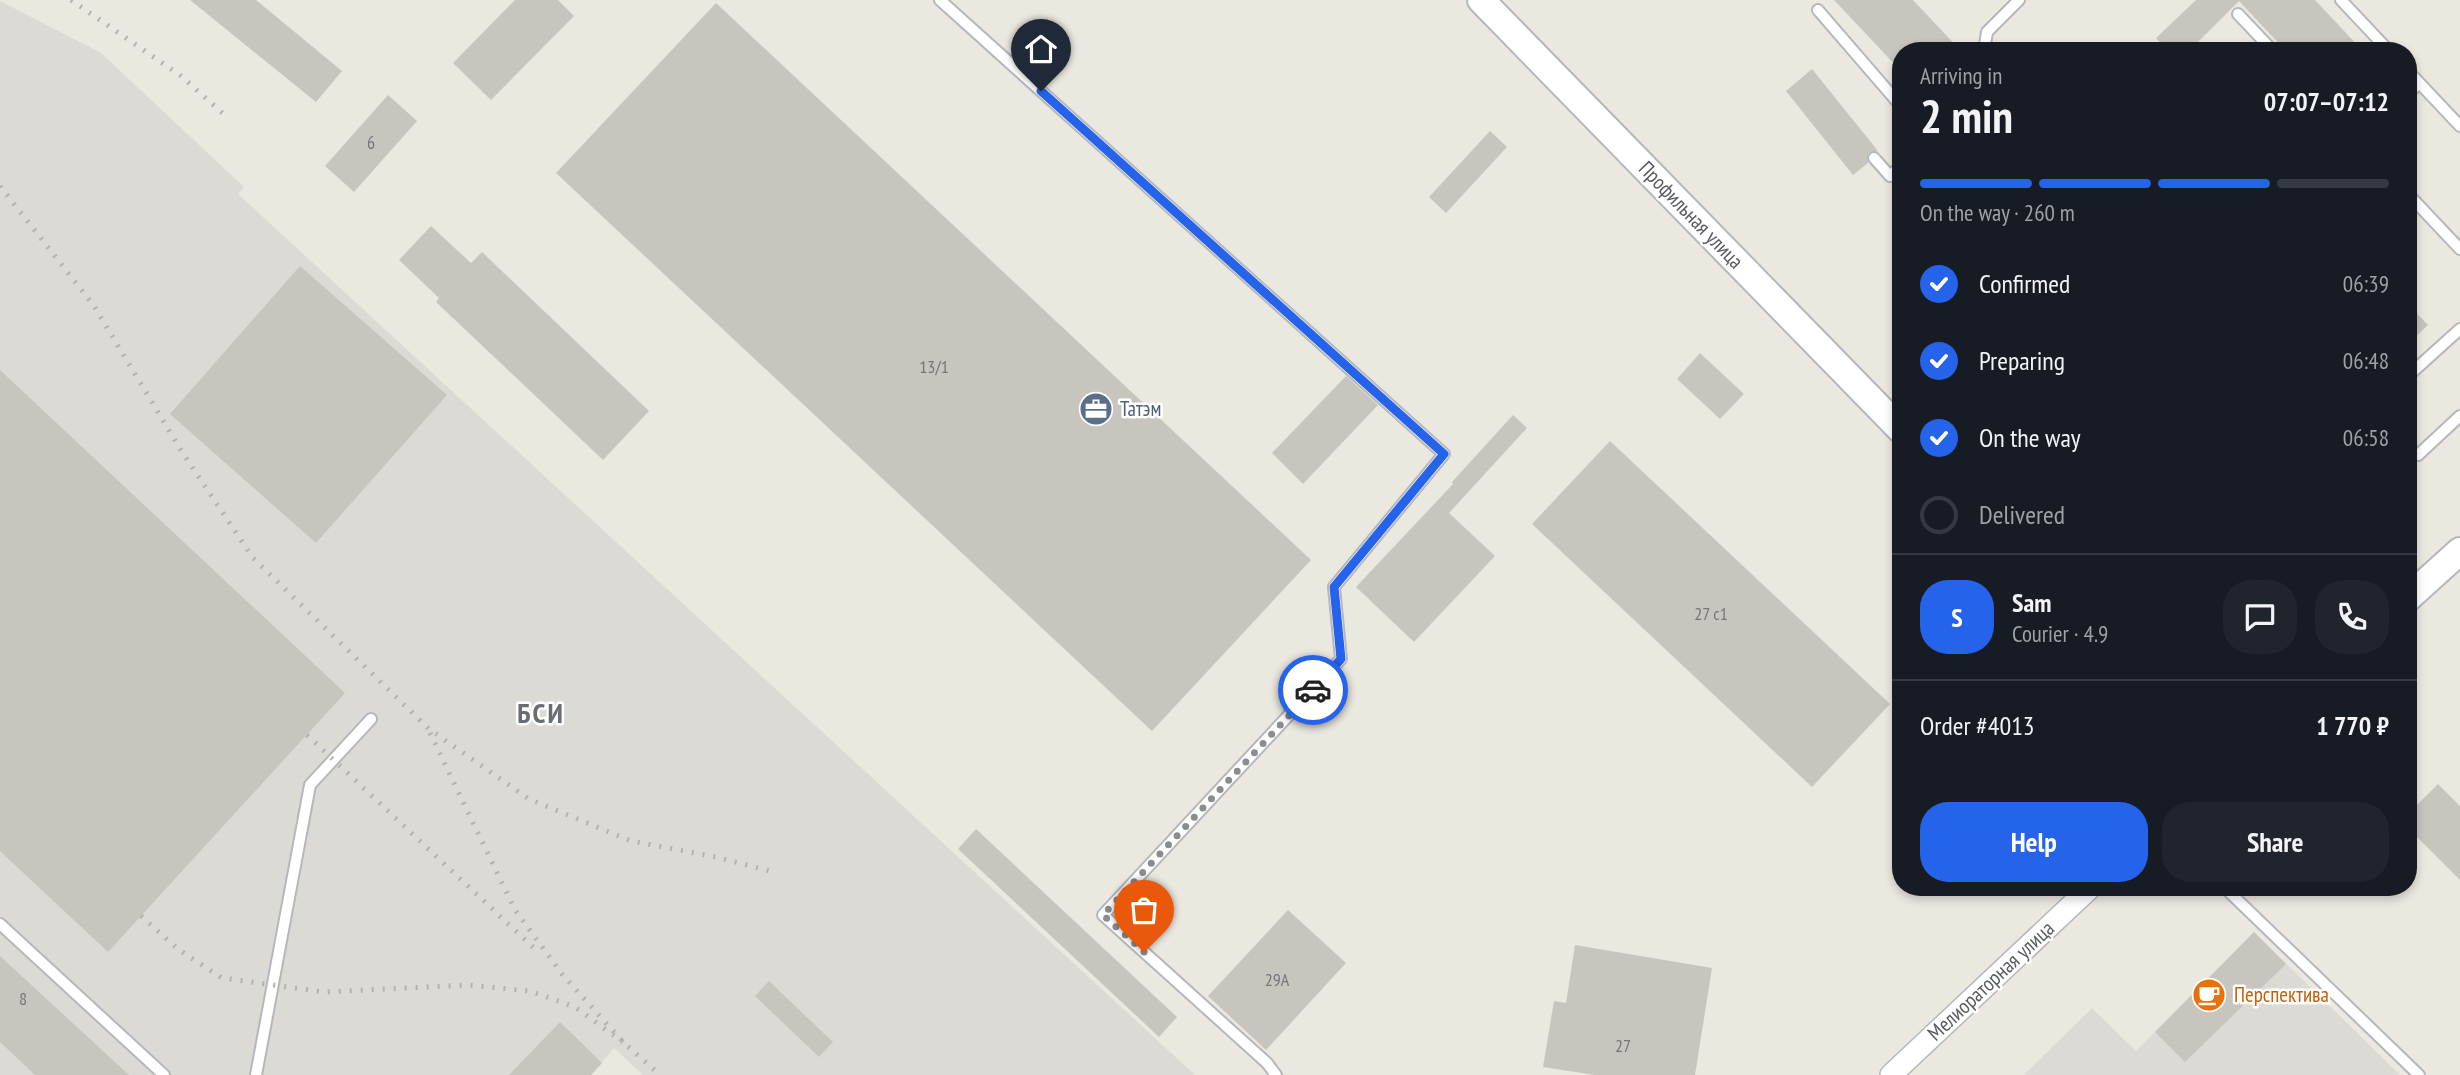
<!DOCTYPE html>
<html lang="en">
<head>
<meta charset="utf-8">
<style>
  :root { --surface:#171b24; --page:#20242c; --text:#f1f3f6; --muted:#9ea1a6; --line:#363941; --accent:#2563eb }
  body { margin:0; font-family:"PT Sans Narrow",sans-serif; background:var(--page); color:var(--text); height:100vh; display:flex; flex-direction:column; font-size:26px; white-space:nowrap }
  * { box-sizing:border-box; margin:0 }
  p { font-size:23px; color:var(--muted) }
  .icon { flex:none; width:38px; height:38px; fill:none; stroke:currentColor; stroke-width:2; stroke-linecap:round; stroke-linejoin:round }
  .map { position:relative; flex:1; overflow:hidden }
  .details { position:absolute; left:1892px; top:42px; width:525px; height:854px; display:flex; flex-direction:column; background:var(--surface); border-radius:28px; box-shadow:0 4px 10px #0003 }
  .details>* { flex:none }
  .pin { position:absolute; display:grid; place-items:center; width:60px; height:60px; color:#fff; margin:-72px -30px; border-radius:50% 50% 50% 0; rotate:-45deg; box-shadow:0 0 7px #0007 }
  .pin .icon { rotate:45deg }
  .courier { position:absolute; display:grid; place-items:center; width:70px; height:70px; margin:-35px; border:5px solid #2563eb; border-radius:50%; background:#fff; color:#222; box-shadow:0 2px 9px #0007 }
  .overview em { font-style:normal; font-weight:700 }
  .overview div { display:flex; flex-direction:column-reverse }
  .overview { display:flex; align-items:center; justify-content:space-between; height:119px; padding:0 28px }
  h1 { font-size:46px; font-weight:700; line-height:52px }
  .bar { display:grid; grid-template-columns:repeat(4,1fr); gap:10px 7px; align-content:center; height:84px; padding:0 28px }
  .bar i { height:9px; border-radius:5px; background:var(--line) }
  .bar .selected { background:var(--accent) }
  .bar p { grid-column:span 4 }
  .line { display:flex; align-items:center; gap:18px; padding:0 28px; border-top:2px solid var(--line) }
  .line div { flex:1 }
  .round { display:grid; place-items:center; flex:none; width:74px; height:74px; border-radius:28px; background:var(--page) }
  ol { padding:0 28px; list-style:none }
  li { display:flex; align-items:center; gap:21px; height:77px }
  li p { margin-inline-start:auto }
  li .icon { padding:7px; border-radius:50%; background:var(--accent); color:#fff; stroke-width:4 }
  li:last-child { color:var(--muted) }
  li i { width:38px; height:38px; border:4px solid var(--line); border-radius:50% }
  .primary-button { display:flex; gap:14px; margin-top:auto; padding:14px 28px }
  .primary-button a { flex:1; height:80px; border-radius:28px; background:var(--accent); color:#fff; font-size:28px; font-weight:700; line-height:80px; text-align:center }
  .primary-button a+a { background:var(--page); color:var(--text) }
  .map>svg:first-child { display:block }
</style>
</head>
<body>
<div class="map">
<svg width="2460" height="1075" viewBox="0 0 2460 1075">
  <rect width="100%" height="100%" fill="#ebe8e0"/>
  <path fill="#dcdad4" d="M0,1L101,53L244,187L238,194L1195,1075H643L614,1048L591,1075H0Z
    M2254,932L2400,1075H2024L2092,1008L2136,1051Z"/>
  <path fill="#c8c5bf" d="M190,0H256L342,71L316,102Z
    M515,0H558L574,16L491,100L453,63Z
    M1834,0H1913L1961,51H1900V70Z
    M2196,0H2315L2363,51H2286L2239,1L2189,51H2168L2156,38Z
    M716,3L1311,560L1152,731L556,173Z
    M1812,69L1878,151L1868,153V163L1853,175L1786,91Z
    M388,95L417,121L354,192L325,166Z
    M1490,131L1507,147L1446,213L1429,197Z
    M431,226L471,263L482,252L649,411L603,460L436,302L439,298L399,260Z
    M300,266L447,395L316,543L170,414Z
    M2408,304L2428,325L2408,344Z
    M1700,353L1744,394L1720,419L1677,379Z
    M0,370L345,693L108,952L0,851Z
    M1346,376L1378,405L1303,484L1272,453Z
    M1513,415L1527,428L1449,513L1495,556L1414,642L1356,587L1453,484L1452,482Z
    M1610,441L1890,704L1812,787L1532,524Z
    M2438,784L2460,806V880L2408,828V814Z
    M976,829L1177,1017L1159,1037L958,849Z
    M1288,910L1346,963L1266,1050L1208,996Z
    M2254,932L2286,964L2185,1062L2155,1032Z
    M1575,945L1712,968L1695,1075H1595L1543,1067L1554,1001L1566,1003Z
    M0,956L129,1075H35L0,1042Z
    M769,981L833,1042L819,1057L755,996Z
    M560,1022L602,1063L591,1075H509Z"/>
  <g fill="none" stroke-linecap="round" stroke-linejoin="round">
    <defs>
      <path id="service" d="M940,0L1444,454L1334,587L1341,659L1103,915L1267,1063L1276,1075
        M2341,0L2389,51
        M1818,10L1900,105
        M2238,14L2273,51
        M1984,51L1987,32L2019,0
        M2408,71L2460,126
        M2408,94L2419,83
        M1874,158L1890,176L1900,167
        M2408,194L2460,249
        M2408,376L2460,329
        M2418,455L2460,416
        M2224,887L2419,1075
        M0,924L164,1075
        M256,1075L310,785L371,719"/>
      <path id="minor" d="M1891,1075L2091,887"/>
      <path id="tertiary" d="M1481,0L1900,429
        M2408,598L2460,551"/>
    </defs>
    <use href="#service" stroke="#b5b7bc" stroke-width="14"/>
    <use href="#minor" stroke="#b5b7bc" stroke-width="24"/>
    <use href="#tertiary" stroke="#b5b7bc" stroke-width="30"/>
    <use href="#service" stroke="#fff" stroke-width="10"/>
    <use href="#minor" stroke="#fff" stroke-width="21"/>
    <use href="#tertiary" stroke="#fff" stroke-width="26"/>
    <path stroke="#b1b2b2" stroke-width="5" stroke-dasharray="2 9" stroke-linecap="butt" d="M71,0L181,76L228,118
      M0,186L94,306L182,452L253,558L429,729L529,799L631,841L716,857L774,872
      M430,733L515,910L562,974L623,1042L660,1075
      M307,735L536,950
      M141,916L179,950L222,978L325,992L468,985L530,991L575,1007L623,1042"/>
  </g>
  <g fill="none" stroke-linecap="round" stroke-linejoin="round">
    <path stroke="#8b8c8d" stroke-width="7" stroke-dasharray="0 12.6" d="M1144,952L1103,915L1313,690"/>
    <path stroke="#2563eb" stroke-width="9" d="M1041,91L1444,454L1334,587L1341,659L1313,690"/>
  </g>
  <defs>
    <symbol id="office-disc" viewBox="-11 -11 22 22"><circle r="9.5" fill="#5c6f8a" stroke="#fff"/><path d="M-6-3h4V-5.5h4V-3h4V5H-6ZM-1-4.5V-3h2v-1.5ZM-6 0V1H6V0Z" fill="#fff"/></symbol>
    <symbol id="cafe-disc" viewBox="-11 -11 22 22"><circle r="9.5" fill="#e8710a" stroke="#fff"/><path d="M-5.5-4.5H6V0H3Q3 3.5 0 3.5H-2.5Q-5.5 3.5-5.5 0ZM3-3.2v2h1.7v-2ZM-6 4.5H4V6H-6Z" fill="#fff"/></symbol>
  </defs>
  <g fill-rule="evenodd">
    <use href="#office-disc" x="1077" y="390" width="38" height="38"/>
    <use href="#cafe-disc" x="2190" y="976" width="38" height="38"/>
  </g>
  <g text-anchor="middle" stroke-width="5" stroke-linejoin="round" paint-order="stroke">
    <g font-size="18" fill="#747678">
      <text x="371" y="149">6</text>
      <text x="934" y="373">13/1</text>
      <text x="1711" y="620">27 с1</text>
      <text x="1277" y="986">29А</text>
      <text x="23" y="1005">8</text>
      <text x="1623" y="1052">27</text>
    </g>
    <g font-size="21" fill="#585b60" stroke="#fff">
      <text transform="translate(1691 215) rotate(46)" y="7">Профильная улица</text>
      <text transform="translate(1991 981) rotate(-43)" y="7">Мелиораторная улица</text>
    </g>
    <g font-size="21" fill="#4e5e75" stroke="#fff" text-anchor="start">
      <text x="1120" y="416">Татэм</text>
    </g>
    <g font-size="21" fill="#c56008" stroke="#fff" text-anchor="start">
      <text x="2234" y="1002">Перспектива</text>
    </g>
    <g font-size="28" font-weight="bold" letter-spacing="2" fill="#696d72" stroke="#fff">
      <text x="541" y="723">БСИ</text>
    </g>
  </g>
</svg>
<div class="pin" style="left:1144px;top:952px;background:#ea580c"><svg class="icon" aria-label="bag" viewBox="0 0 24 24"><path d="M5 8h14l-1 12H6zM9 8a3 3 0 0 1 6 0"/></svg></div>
<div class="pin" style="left:1041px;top:91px;background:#1f2937"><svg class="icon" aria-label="home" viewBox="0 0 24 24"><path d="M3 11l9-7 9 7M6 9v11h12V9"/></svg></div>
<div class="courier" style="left:1313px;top:690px"><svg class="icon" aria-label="car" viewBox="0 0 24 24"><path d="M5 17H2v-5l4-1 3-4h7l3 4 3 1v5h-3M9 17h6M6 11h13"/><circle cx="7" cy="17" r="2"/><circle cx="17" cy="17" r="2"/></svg></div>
<section class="details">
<div class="overview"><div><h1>2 min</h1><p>Arriving in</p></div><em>07:07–07:12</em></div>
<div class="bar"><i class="selected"></i><i class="selected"></i><i class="selected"></i><i></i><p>On the way · 260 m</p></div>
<ol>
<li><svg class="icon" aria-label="check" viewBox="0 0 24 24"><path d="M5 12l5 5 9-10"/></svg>Confirmed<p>06:39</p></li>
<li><svg class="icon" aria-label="check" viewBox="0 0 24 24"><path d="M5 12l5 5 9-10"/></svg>Preparing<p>06:48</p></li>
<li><svg class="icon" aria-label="check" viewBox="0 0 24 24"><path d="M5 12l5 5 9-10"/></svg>On the way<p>06:58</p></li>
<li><i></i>Delivered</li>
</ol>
<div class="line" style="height:126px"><b class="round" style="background:var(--accent);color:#fff">S</b><div><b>Sam</b><p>Courier · 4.9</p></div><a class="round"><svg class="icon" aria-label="chat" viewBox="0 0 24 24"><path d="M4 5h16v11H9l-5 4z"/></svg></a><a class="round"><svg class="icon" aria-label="phone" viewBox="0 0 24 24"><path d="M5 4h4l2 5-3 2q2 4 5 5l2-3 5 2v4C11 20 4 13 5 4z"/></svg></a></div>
<div class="line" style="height:91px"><div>Order #4013</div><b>1 770 ₽</b></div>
<div class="primary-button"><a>Help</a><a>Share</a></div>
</section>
</div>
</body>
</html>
